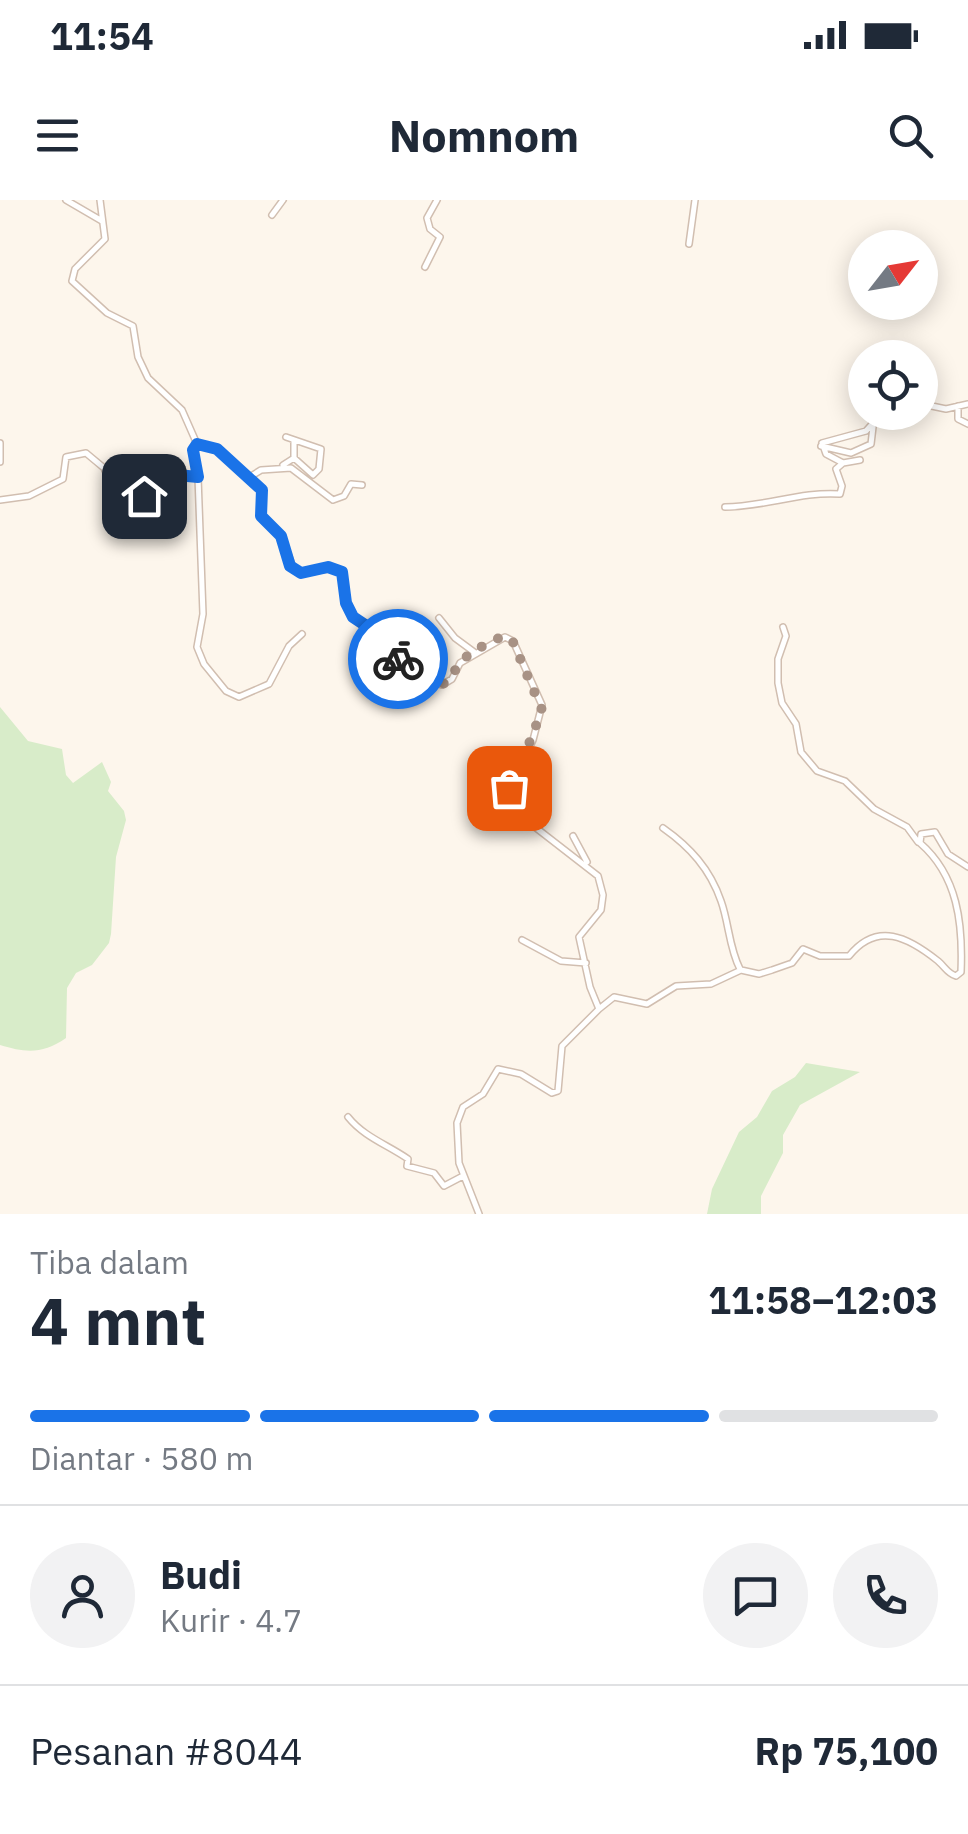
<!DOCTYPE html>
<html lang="id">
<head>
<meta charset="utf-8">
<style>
  :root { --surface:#fff; --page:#f2f2f3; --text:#1f2937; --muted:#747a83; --line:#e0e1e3; --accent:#1a73e8 }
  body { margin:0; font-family:"IBM Plex Sans",sans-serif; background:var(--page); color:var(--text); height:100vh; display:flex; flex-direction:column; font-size:38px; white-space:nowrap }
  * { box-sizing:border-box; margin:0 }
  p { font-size:32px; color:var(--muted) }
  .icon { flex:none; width:55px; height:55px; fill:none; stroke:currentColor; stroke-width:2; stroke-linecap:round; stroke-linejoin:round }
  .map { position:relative; height:1014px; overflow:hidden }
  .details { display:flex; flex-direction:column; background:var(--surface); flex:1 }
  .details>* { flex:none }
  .needle { width:65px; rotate:59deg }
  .buttons { position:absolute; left:848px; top:30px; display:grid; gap:20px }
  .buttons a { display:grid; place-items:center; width:90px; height:90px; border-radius:50%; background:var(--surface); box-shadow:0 5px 25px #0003; font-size:50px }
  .pin { position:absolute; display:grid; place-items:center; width:85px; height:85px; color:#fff; margin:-42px; border-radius:20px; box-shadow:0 5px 15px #0006 }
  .courier { position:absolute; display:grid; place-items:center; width:100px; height:100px; margin:-50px; border:8px solid #1a73e8; border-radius:50%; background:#fff; color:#222; box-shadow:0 2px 12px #0007 }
  .overview em { font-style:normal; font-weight:800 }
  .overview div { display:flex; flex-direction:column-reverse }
  .overview { display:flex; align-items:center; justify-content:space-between; height:170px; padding:0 30px }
  h1 { font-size:65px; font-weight:800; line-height:75px }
  .bar { display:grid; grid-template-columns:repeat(4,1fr); gap:15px 10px; align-content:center; height:120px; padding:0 30px }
  .bar i { height:12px; border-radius:8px; background:var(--line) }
  .bar .active { background:var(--accent) }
  .bar p { grid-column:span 4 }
  .line { display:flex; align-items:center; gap:25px; padding:0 30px; border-top:2px solid var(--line) }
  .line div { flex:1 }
  .round { display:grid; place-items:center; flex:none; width:105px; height:105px; border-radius:52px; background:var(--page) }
  .status { display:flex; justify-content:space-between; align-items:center; height:70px; padding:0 50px; background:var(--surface); direction:ltr }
  .status svg { height:28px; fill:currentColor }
  header { display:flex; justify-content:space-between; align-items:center; height:130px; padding:0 30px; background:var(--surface); font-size:45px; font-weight:800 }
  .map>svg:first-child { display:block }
</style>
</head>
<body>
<div class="status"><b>11:54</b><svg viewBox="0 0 49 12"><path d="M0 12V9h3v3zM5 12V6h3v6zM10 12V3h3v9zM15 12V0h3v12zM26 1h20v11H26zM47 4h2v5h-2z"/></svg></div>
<header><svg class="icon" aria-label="menu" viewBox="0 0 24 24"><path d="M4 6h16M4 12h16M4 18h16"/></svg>Nomnom<svg class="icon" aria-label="search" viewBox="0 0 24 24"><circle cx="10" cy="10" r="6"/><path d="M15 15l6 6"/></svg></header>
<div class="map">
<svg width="968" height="1014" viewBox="0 0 968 1014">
  <rect width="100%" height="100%" fill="#fdf6ec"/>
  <path fill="#d8ecc9" d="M0,507L28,541L62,549L66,575L73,583L102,562L111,582L108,591L124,611L126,620L116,657L111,734L109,743L92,765L76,773L67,788L66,838C43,854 26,853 0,845Z
    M806,863L860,872L800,905L783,935V953L761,996V1014H707L712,989L739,932L757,917L772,891L795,877Z"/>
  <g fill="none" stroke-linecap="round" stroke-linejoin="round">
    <defs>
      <path id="street" d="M66,0L102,21
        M272,15L283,0
        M689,44L695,0
        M425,67L440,37L430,29L427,18L437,0
        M958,206V219L968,224
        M920,210L927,205L946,209L968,204
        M903,212H917
        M0,243V262
        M197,244L217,249L262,290L261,316L281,336L294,370C310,378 325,363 342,372L346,403L355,419L381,435L391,453L413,473L442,485L452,479L460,463L505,437L513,441L542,505L533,540L518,572L509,576L507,583L518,600L522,617L598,676L603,695L601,710L579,737L590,787L599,809L562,846L558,891L552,893L521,874L498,869L483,894L463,907L457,923L459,963L479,1014
        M821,246L851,253L871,244L873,227
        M294,258V240
        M843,263L860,260
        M283,265L294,258L313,275L319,269L321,249L286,237
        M198,277L203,414L197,447L204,464L226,491L239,497L269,484L289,446L302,434
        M248,278L261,270L291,268L333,300L344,296L351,284L362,285
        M0,300L29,296L63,279L66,257L86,253L104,268L122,308L135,307C154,286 171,275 198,277L193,251L197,244L182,210L148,178L138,157L133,126L107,113L72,81L75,69L105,39L100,0
        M725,307C764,307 802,291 840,294L842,286L836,269L843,263L826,254L822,243L866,231L883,212
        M439,418L455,438L474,452
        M783,427L786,436L778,459V483L782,503L796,524L801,552L817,571L845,581L874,609L907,627L918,642
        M663,628C690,647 710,669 721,701C729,723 729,748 740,769
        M573,636L587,662
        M522,740L561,761L586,763
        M599,809L614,797L647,804L676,786L711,784L741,770L759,774L772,770L792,763L803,749L820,756H849C877,721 908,737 938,761C946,768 947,773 956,776L961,772C963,724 958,676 920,643L921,634L935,632L948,654L968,667
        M348,917C364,937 388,945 408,959L407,966L434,973L444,986L463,976"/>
    </defs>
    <use href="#street" stroke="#d1beb0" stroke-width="8"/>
    <use href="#street" stroke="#fff" stroke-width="5"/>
  </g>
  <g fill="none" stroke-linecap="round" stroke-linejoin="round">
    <path stroke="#a89285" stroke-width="10" stroke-dasharray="0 18" d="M398,459L421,478L440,485C455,480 452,471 461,462C472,450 489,443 503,436L513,442L542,510L518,572L508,578L509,588"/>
    <path stroke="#1a73e8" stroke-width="12" d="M144,296L177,275L198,277L193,250L197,244L217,249L262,290L261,316L281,336L290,366L301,373L328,367L342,372L346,403L353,417L380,435L398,459"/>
  </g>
</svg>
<div class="buttons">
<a><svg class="needle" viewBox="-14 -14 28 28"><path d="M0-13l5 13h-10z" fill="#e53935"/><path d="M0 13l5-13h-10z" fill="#747a83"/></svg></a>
<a><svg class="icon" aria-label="locate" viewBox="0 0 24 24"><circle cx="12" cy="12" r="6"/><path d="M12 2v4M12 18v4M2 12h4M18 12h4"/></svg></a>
</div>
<div class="pin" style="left:509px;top:588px;background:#ea580c"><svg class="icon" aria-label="bag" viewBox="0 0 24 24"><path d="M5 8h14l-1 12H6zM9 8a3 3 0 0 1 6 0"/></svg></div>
<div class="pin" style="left:144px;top:296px;background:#1f2937"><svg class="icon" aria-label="home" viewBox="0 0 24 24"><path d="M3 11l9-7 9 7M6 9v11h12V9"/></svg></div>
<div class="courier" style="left:398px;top:459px"><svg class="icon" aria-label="bike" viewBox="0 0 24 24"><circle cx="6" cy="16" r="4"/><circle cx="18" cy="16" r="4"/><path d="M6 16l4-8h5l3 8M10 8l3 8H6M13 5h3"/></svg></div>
</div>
<section class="details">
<div class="overview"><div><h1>4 mnt</h1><p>Tiba dalam</p></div><em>11:58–12:03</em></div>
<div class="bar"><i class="active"></i><i class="active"></i><i class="active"></i><i></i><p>Diantar · 580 m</p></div>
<div class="line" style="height:180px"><a class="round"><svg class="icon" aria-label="person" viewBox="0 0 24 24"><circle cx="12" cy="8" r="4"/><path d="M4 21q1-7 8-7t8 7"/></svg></a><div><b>Budi</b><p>Kurir · 4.7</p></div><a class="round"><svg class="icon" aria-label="chat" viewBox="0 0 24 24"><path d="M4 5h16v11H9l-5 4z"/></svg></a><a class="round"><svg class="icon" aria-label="phone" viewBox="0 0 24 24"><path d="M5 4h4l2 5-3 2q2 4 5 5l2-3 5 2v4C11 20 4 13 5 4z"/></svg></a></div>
<div class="line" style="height:130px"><div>Pesanan #8044</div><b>Rp 75,100</b></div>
</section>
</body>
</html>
